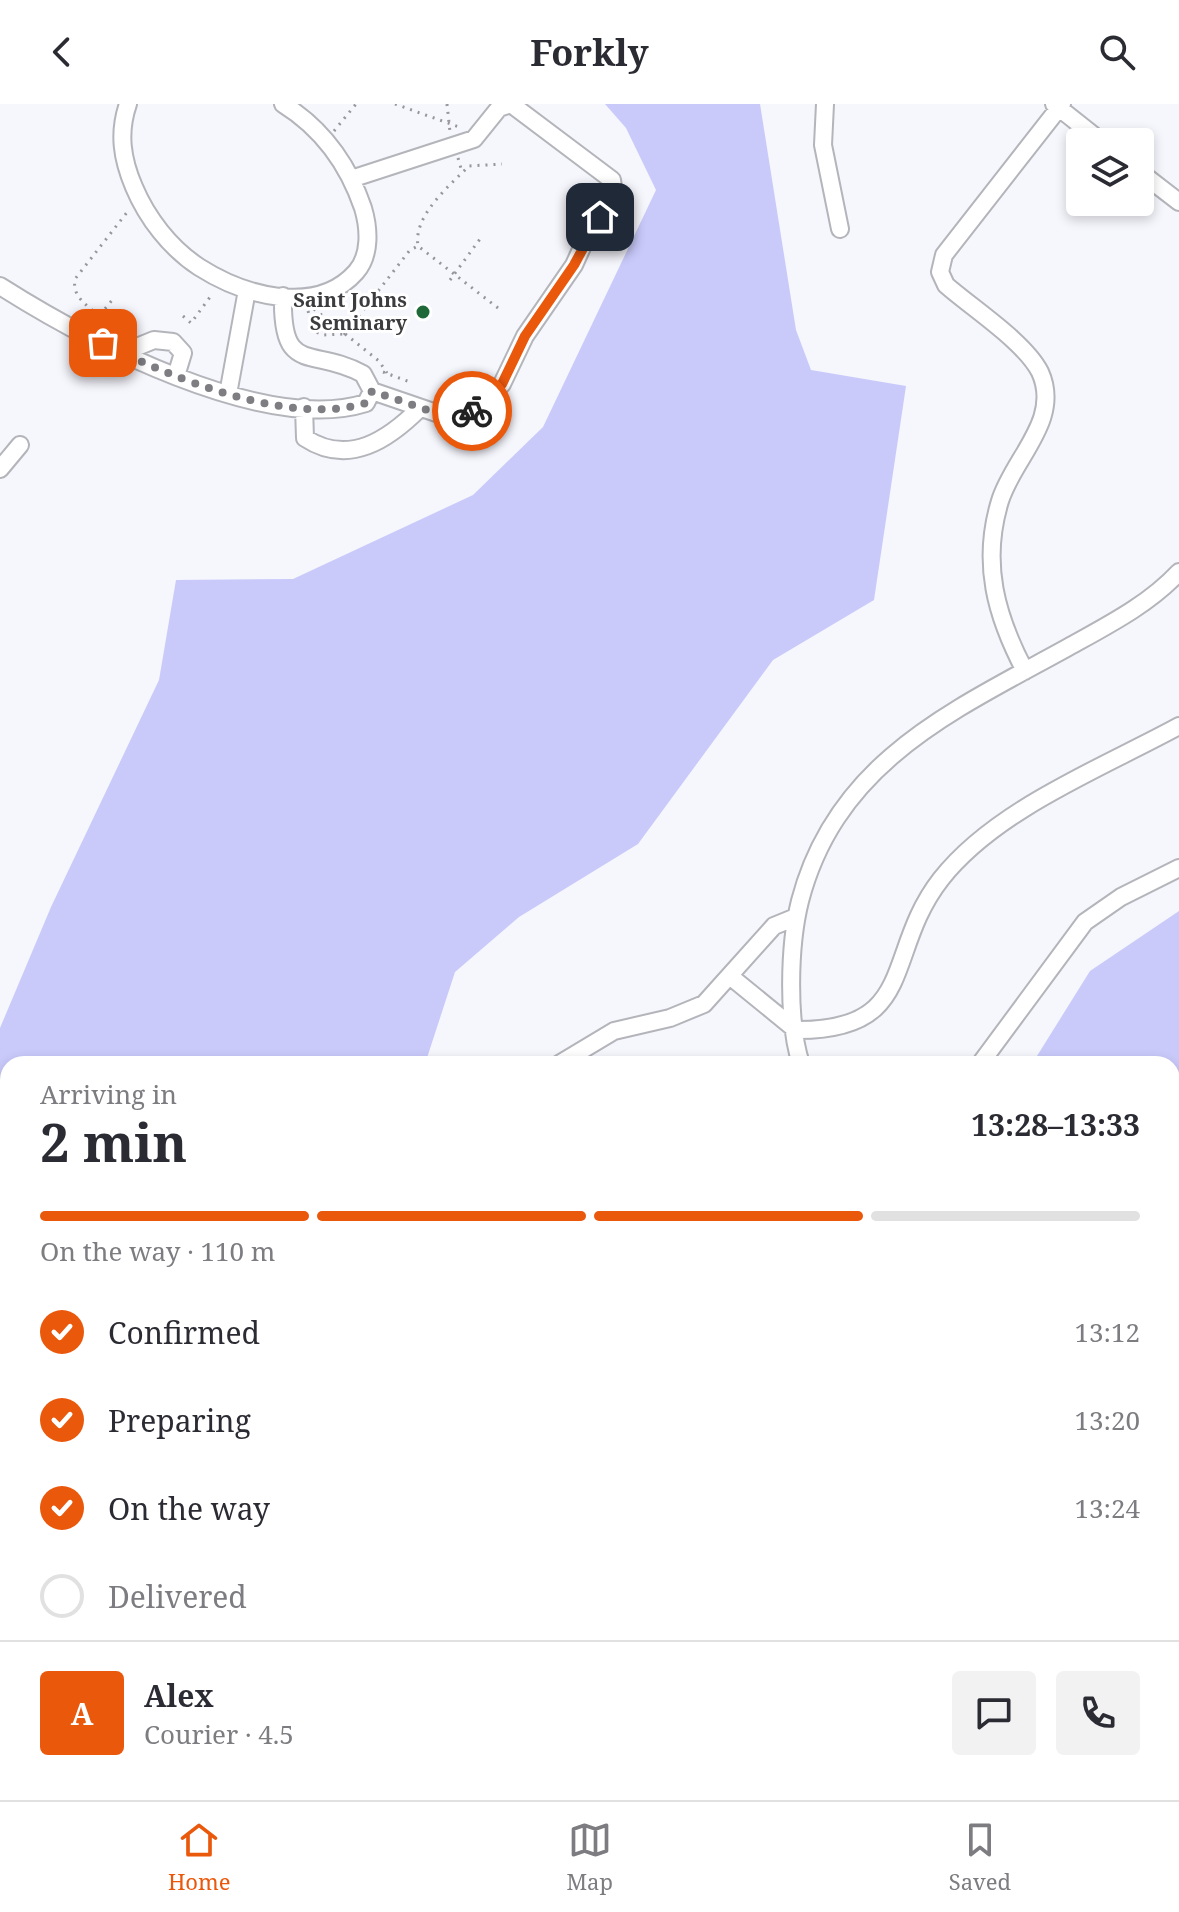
<!DOCTYPE html>
<html lang="en">
<head>
<meta charset="utf-8">
<style>
  :root { --surface:#fff; --page:#f2f2f3; --text:#2b2b33; --muted:#7c7c81; --line:#e1e1e2; --accent:#ea580c }
  body { margin:0; font-family:"Noto Serif",serif; background:var(--page); color:var(--text); height:100vh; display:flex; flex-direction:column; font-size:30px; white-space:nowrap }
  * { box-sizing:border-box; margin:0 }
  p { font-size:26px; color:var(--muted) }
  .icon { flex:none; width:44px; height:44px; fill:none; stroke:currentColor; stroke-width:2; stroke-linecap:round; stroke-linejoin:round }
  .map { position:relative; flex:1; overflow:hidden }
  .side { position:absolute; left:0px; top:952px; width:1180px; height:744px; display:flex; flex-direction:column; background:var(--surface); border-radius:24px 24px 0 0; box-shadow:0 4px 12px #0003 }
  .side>* { flex:none }
  .tools { position:absolute; left:1066px; top:24px; display:grid; gap:16px }
  .tools a { display:grid; place-items:center; width:88px; height:88px; border-radius:8px; background:var(--surface); box-shadow:0 4px 12px #0003; font-size:40px }
  .pin { position:absolute; display:grid; place-items:center; width:68px; height:68px; color:#fff; margin:-34px; border-radius:16px; box-shadow:0 4px 12px #0006 }
  .courier { position:absolute; display:grid; place-items:center; width:80px; height:80px; margin:-40px; border:6px solid #ea580c; border-radius:50%; background:#fff; color:#222; box-shadow:0 2px 10px #0007 }
  .head em { font-style:normal; font-weight:700 }
  .head div { display:flex; flex-direction:column-reverse }
  .head { display:flex; align-items:center; justify-content:space-between; height:136px; padding:0 40px }
  h1 { font-size:52px; font-weight:700; line-height:60px }
  .bar { display:grid; grid-template-columns:repeat(4,1fr); gap:12px 8px; align-content:center; height:96px; padding:0 40px }
  .bar i { height:10px; border-radius:6px; background:var(--line) }
  .bar .active { background:var(--accent) }
  .bar p { grid-column:span 4 }
  .line { display:flex; align-items:center; gap:20px; padding:0 40px; border-top:2px solid var(--line) }
  .line div { flex:1 }
  .round { display:grid; place-items:center; flex:none; width:84px; height:84px; border-radius:8px; background:var(--page) }
  ol { padding:0 40px; list-style:none }
  li { display:flex; align-items:center; gap:24px; height:88px }
  li p { margin-inline-start:auto }
  li .icon { padding:8px; border-radius:50%; background:var(--accent); color:#fff; stroke-width:4 }
  li:last-child { color:var(--muted) }
  li i { width:44px; height:44px; border:4px solid var(--line); border-radius:50% }
  header { display:flex; justify-content:space-between; align-items:center; height:104px; padding:0 40px; background:var(--surface); font-size:36px; font-weight:700 }
  .dock { display:flex; justify-content:space-around; align-items:center; height:112px; border-top:2px solid var(--line); background:var(--surface); font-size:22px; color:var(--muted) }
  .dock a { display:grid; justify-items:center; gap:4px }
  .dock .active { color:var(--accent) }
  .map>svg:first-child { display:block }
</style>
</head>
<body>
<header><svg class="icon" aria-label="back" viewBox="0 0 24 24"><path d="M15 5l-7 7 7 7"/></svg>Forkly<svg class="icon" aria-label="search" viewBox="0 0 24 24"><circle cx="10" cy="10" r="6"/><path d="M15 15l6 6"/></svg></header>
<div class="map">
<svg width="1179" height="1696" viewBox="0 0 1179 1696">
  <rect width="100%" height="100%" fill="#f6f6fd"/>
  <path fill="#c9cafa" d="M605,0H760L796,226L811,266L906,282L874,496L773,556L638,740L519,813L455,868L425,960H8V1027L0,1019V924L51,803L159,576L176,476L293,475L473,391L543,323L656,86L626,24Z
    M1179,807V1696H909L913,1688H1172V960H1032L1090,867Z
    M8,1075V1688H512V1696H0V1105Z"/>
  <g fill="none" stroke-linecap="round" stroke-linejoin="round">
    <defs>
      <path id="minor" d="M128,0C118,29 122,55 134,83C147,114 170,144 199,163C243,191 316,213 356,168C371,151 369,124 363,104C348,60 323,25 283,0
        M825,0L823,41L840,125
        M1054,0L1102,38
        M1140,68L1179,98
        M351,75L474,35L499,4L511,0L612,76L614,90L611,97L589,128L574,161L525,232L502,280L488,296L470,308L445,312L372,287
        M0,182C85,236 264,331 366,299L372,287L363,270C312,242 281,273 283,192
        M122,249L154,236L173,238L183,249L176,272
        M228,290L247,186
        M304,303L305,334C349,363 389,335 420,304
        M0,365L20,341
        M1025,567C996,512 981,459 1000,397C1013,354 1062,316 1040,268C1025,238 972,204 946,181L940,168L944,151L1062,0
        M731,873L796,926C919,927 883,849 941,775C996,705 1102,664 1179,622
        M559,960L614,927L670,914L704,900L774,822L796,813
        M801,960C787,917 789,841 800,797C837,655 957,605 1074,540C1112,519 1150,499 1179,468
        M980,960L1085,818L1121,793L1179,764
        M618,1688V1696
        M802,1696L808,1688"/>
    </defs>
    <use href="#minor" stroke="#b4b5bb" stroke-width="20"/>
    <path stroke="#96969b" stroke-width="3" stroke-dasharray="2 6" stroke-linecap="butt" d="M395,0L459,23
      M447,0L450,28
      M334,27L356,0
      M458,54L462,68
      M450,176L480,135
      M498,204L418,142C413,112 449,82 469,62L502,60
      M314,205L379,257L387,269
      M308,207L314,227L323,231L343,230
      M100,211L113,195
      M99,212C86,200 72,193 75,175L128,107
      M183,212L191,219L213,189
      M344,231L410,146L418,142
      M383,268L410,278"/>
    <use href="#minor" stroke="#fff" stroke-width="16"/>
    <path stroke="#6d6d71" stroke-width="4" stroke-dasharray="16 8" stroke-linecap="butt" d="M1172,1562L1179,1555
      M1032,1696L1040,1688"/>
  </g>
  <g fill="none" stroke-linecap="round" stroke-linejoin="round">
    <path stroke="#7d7d82" stroke-width="8" stroke-dasharray="0 14.4" d="M103,239C171,274 290,323 366,299L372,287L445,312L472,307"/>
    <path stroke="#ea580c" stroke-width="10" d="M472,307L502,280L525,232L574,161L600,113"/>
  </g>
  <circle fill="#1e6937" stroke="#fff" stroke-width="3" cx="423" cy="208" r="8"/>
  <g text-anchor="middle" stroke-width="6" stroke-linejoin="round" paint-order="stroke">
    <g font-size="20" font-weight="bold" fill="#3c3c3f" stroke="#fff" text-anchor="end">
      <text x="407" y="203">Saint Johns<tspan x="407" dy="23">Seminary</tspan></text>
    </g>
  </g>
</svg>
<div class="tools">
<a><svg class="icon" aria-label="layers" viewBox="0 0 24 24"><path d="M12 4l9 5-9 5-9-5zM3 14l9 5 9-5"/></svg></a>
</div>
<div class="pin" style="left:103px;top:239px;background:#ea580c"><svg class="icon" aria-label="bag" viewBox="0 0 24 24"><path d="M5 8h14l-1 12H6zM9 8a3 3 0 0 1 6 0"/></svg></div>
<div class="pin" style="left:600px;top:113px;background:#1f2937"><svg class="icon" aria-label="home" viewBox="0 0 24 24"><path d="M3 11l9-7 9 7M6 9v11h12V9"/></svg></div>
<div class="courier" style="left:472px;top:307px"><svg class="icon" aria-label="bike" viewBox="0 0 24 24"><circle cx="6" cy="16" r="4"/><circle cx="18" cy="16" r="4"/><path d="M6 16l4-8h5l3 8M10 8l3 8H6M13 5h3"/></svg></div>
<section class="side">
<div class="head"><div><h1>2 min</h1><p>Arriving in</p></div><em>13:28–13:33</em></div>
<div class="bar"><i class="active"></i><i class="active"></i><i class="active"></i><i></i><p>On the way · 110 m</p></div>
<ol>
<li><svg class="icon" aria-label="check" viewBox="0 0 24 24"><path d="M5 12l5 5 9-10"/></svg>Confirmed<p>13:12</p></li>
<li><svg class="icon" aria-label="check" viewBox="0 0 24 24"><path d="M5 12l5 5 9-10"/></svg>Preparing<p>13:20</p></li>
<li><svg class="icon" aria-label="check" viewBox="0 0 24 24"><path d="M5 12l5 5 9-10"/></svg>On the way<p>13:24</p></li>
<li><i></i>Delivered</li>
</ol>
<div class="line" style="height:144px"><b class="round" style="background:var(--accent);color:#fff">A</b><div><b>Alex</b><p>Courier · 4.5</p></div><a class="round"><svg class="icon" aria-label="chat" viewBox="0 0 24 24"><path d="M4 5h16v11H9l-5 4z"/></svg></a><a class="round"><svg class="icon" aria-label="phone" viewBox="0 0 24 24"><path d="M5 4h4l2 5-3 2q2 4 5 5l2-3 5 2v4C11 20 4 13 5 4z"/></svg></a></div>
</section>
</div>
<nav class="dock">
<a class="active"><svg class="icon" aria-label="home" viewBox="0 0 24 24"><path d="M3 11l9-7 9 7M6 9v11h12V9"/></svg>Home</a>
<a><svg class="icon" aria-label="map" viewBox="0 0 24 24"><path d="M3 6l6-2 6 2 6-2v14l-6 2-6-2-6 2zM9 4v14M15 6v14"/></svg>Map</a>
<a><svg class="icon" aria-label="saved" viewBox="0 0 24 24"><path d="M7 4h10v16l-5-4-5 4z"/></svg>Saved</a>
</nav>
</body>
</html>
